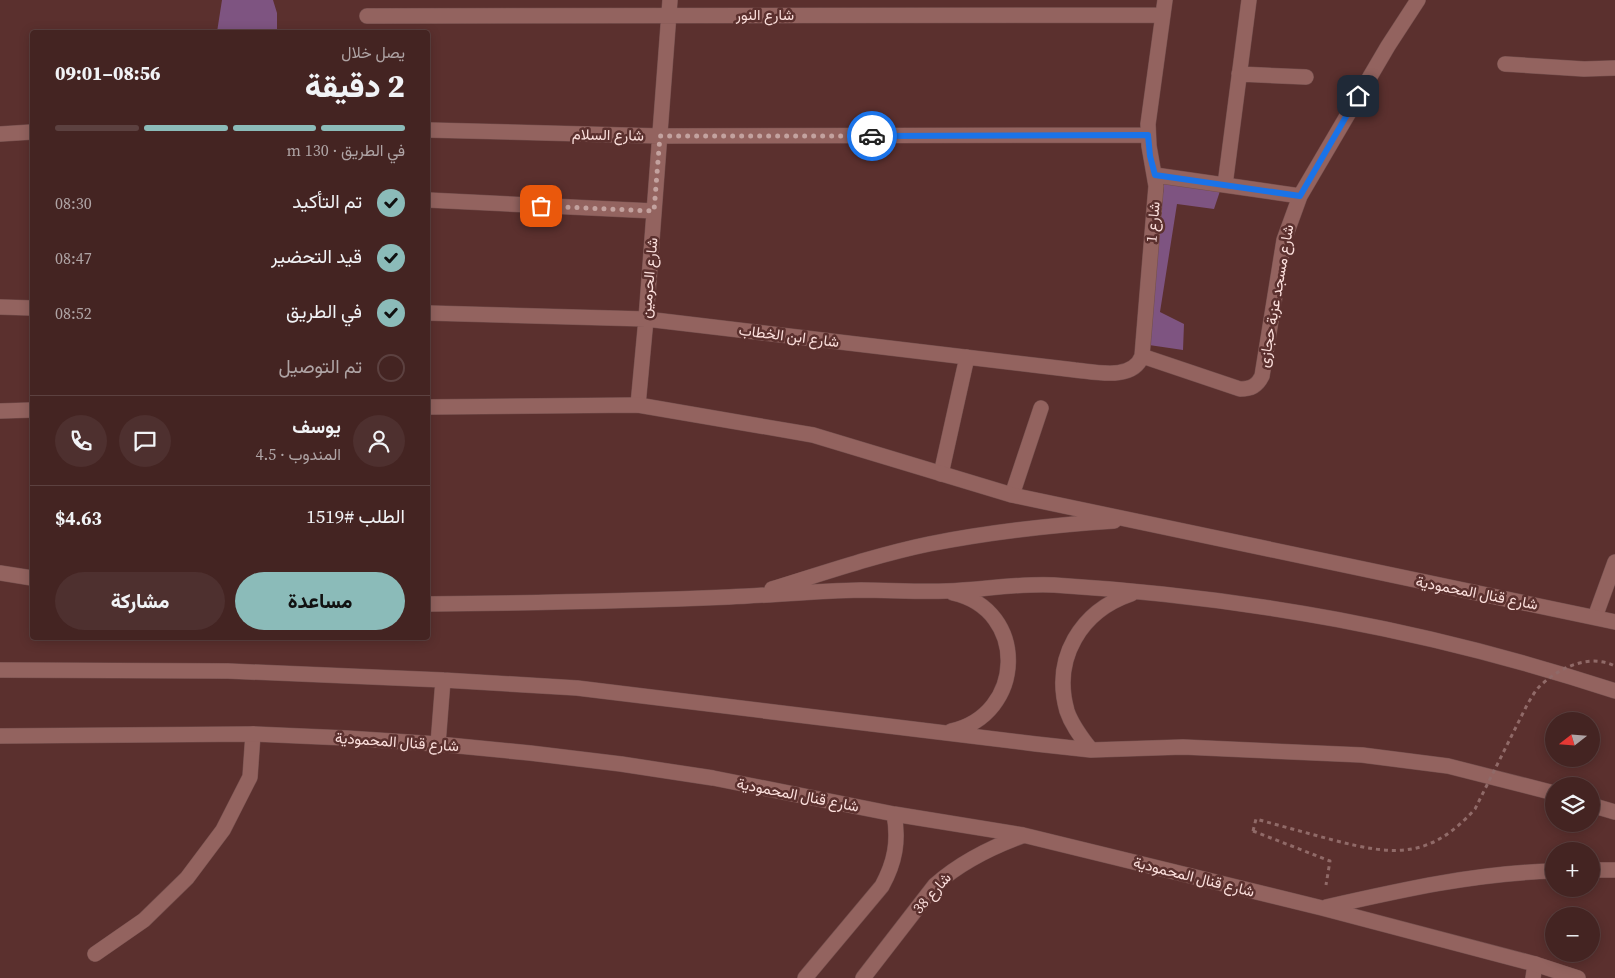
<!DOCTYPE html>
<html lang="ar">
<head>
<meta charset="utf-8">
<style>
  :root { --surface:#442422; --page:#4e302f; --text:#f1f3f6; --muted:#afa4a5; --line:#5c4140; --accent:#8bbbb9 }
  body { margin:0; font-family:"Source Serif 4",Vazirmatn,serif; background:var(--page); color:var(--text); direction:rtl; height:100vh; display:flex; flex-direction:column; font-size:19px; white-space:nowrap }
  * { box-sizing:border-box; margin:0 }
  p { font-size:16px; color:var(--muted) }
  .icon { flex:none; width:28px; height:28px; fill:none; stroke:currentColor; stroke-width:2; stroke-linecap:round; stroke-linejoin:round }
  .map { position:relative; flex:1; overflow:hidden; direction:ltr }
  .sheet { position:absolute; left:30px; top:30px; width:400px; height:610px; display:flex; flex-direction:column; background:var(--surface); border-radius:5px; box-shadow:0 2px 12px #0003,0 0 0 1px var(--line); direction:rtl }
  .sheet>* { flex:none }
  .needle { width:32px; rotate:253deg }
  .controls { position:absolute; left:1545px; top:712px; display:grid; gap:10px }
  .controls a { display:grid; place-items:center; width:55px; height:55px; border-radius:50%; background:var(--surface); box-shadow:0 2px 12px #0003,0 0 0 1px var(--line); font-size:25px }
  .pin { position:absolute; display:grid; place-items:center; width:42px; height:42px; color:#fff; margin:-21px; border-radius:10px; box-shadow:0 2px 8px #0006 }
  .courier { position:absolute; display:grid; place-items:center; width:50px; height:50px; margin:-25px; border:4px solid #1a73e8; border-radius:50%; background:#fff; color:#222; box-shadow:0 1px 6px #0007 }
  .head em { font-style:normal; font-weight:800 }
  .head div { display:flex; flex-direction:column-reverse }
  .head { display:flex; align-items:center; justify-content:space-between; height:85px; padding:0 25px }
  h1 { font-size:32px; font-weight:800; line-height:38px }
  .bar { display:grid; grid-template-columns:repeat(4,1fr); gap:8px 5px; align-content:center; height:60px; padding:0 25px }
  .bar i { height:6px; border-radius:4px; background:var(--line) }
  .bar .on { background:var(--accent) }
  .bar p { grid-column:span 4 }
  .line { display:flex; align-items:center; gap:12px; padding:0 25px; border-top:1px solid var(--line) }
  .line div { flex:1 }
  .round { display:grid; place-items:center; flex:none; width:52px; height:52px; border-radius:26px; background:var(--page) }
  ol { padding:0 25px; list-style:none }
  li { display:flex; align-items:center; gap:15px; height:55px }
  li p { margin-inline-start:auto }
  li .icon { padding:5px; border-radius:50%; background:var(--accent); color:#111; stroke-width:4 }
  li:last-child { color:var(--muted) }
  li i { width:28px; height:28px; border:2px solid var(--line); border-radius:50% }
  .button { display:flex; gap:10px; margin-top:auto; padding:10px 25px }
  .button a { flex:1; height:58px; border-radius:30px; background:var(--accent); color:#111; font-size:20px; font-weight:800; line-height:58px; text-align:center }
  .button a+a { background:var(--page); color:var(--text) }
  .map>svg:first-child { display:block }
</style>
</head>
<body>
<div class="map">
<svg width="1615" height="978" viewBox="0 0 1615 978">
  <rect width="100%" height="100%" fill="#5b302e"/>
  <path fill="#7e5481" d="M222,0H273L277,13V32H217Z
    M1164,183L1220,191L1214,209L1177,204L1160,312L1184,324L1183,350L1149,345Z"/>
  <g fill="none" stroke-linecap="round" stroke-linejoin="round">
    <defs>
      <path id="lane" d="M1595,617L1615,562
        M95,954L144,920L187,878L223,830L250,777L253,734"/>
      <path id="street" d="M367,16L1163,15
        M1505,64L1584,69L1615,68
        M1239,74L1306,77
        M428,130L660,136L1148,135
        M0,134L32,132
        M1155,175L1300,196
        M1225,185L1249,0
        M428,200L654,211
        M0,307L32,308
        M428,313L646,319L1075,370C1096,372 1133,381 1142,356L1156,186L1149,146L1148,124L1165,0
        M1142,356L1240,389C1251,389 1257,386 1262,376L1284,240L1300,196L1388,46L1418,0
        M638,405L646,319L670,0
        M941,474L967,357
        M1012,495L1041,408
        M1533,978L1535,964"/>
      <path id="secondary" d="M428,407L638,405L813,435L1012,495L1615,622
        M0,411L32,410
        M0,573L32,578
        M772,589C824,573 876,555 929,544C990,532 1052,525 1114,521
        M428,604C528,603 628,601 729,597C773,595 817,591 861,590C889,590 918,592 946,591C981,590 1018,583 1054,585C1248,597 1430,630 1615,691
        M0,670L228,671L443,680L577,688L1036,744L1091,750L1183,747L1362,755L1448,766L1554,793
        M951,731C1025,715 1029,610 953,593
        M0,736L253,734L346,738L438,744L530,753L621,764L713,778L894,814L1023,835L1322,908L1535,964L1578,978
        M438,744L443,680
        M1091,750C1082,738 1072,726 1067,711C1052,658 1081,611 1131,594
        M1591,805L1615,812
        M1591,870H1615
        M1326,907C1401,890 1476,873 1554,871
        M805,978L882,886C895,862 899,841 894,814
        M863,978L935,885C961,862 989,848 1022,836"/>
    </defs>
    <use href="#lane" stroke="#744f4d" stroke-width="16"/>
    <use href="#street" stroke="#744f4d" stroke-width="16"/>
    <use href="#secondary" stroke="#744f4d" stroke-width="16"/>
    <path stroke="#906a68" stroke-width="3" stroke-dasharray="4 4" stroke-linecap="butt" d="M1253,831L1330,861L1326,885"/>
    <use href="#lane" stroke="#93635f" stroke-width="15"/>
    <use href="#street" stroke="#93635f" stroke-width="15"/>
    <use href="#secondary" stroke="#93635f" stroke-width="15"/>
    <path stroke="#906a68" stroke-width="3" stroke-dasharray="4 4" stroke-linecap="butt" d="M1253,831L1256,819C1281,826 1307,833 1333,840C1394,856 1430,859 1475,809L1528,703C1532,697 1535,691 1539,687C1558,668 1589,653 1615,666"/>
  </g>
  <g fill="none" stroke-linecap="round" stroke-linejoin="round">
    <path stroke="#c3a29f" stroke-width="5" stroke-dasharray="0 9" d="M541,206L654,211L660,136H872"/>
    <path stroke="#1a73e8" stroke-width="6" d="M872,136L1148,135L1150,156L1155,175L1300,196L1358,96"/>
  </g>
  <g text-anchor="middle" stroke-width="5" stroke-linejoin="round" paint-order="stroke">
    <g font-size="15" fill="#fbdfdc" stroke="#5b302e">
      <text x="765" y="20">شارع النور</text>
      <text transform="translate(608 135) rotate(1)" y="5">شارع السلام</text>
      <text transform="translate(1153 222) rotate(-85)" y="5">شارع 1</text>
      <text transform="translate(649 278) rotate(-85)" y="5">شارع الحرمين</text>
      <text transform="translate(1276 296) rotate(-80)" y="5">شارع مسجد عزبة حجازى</text>
      <text transform="translate(789 336) rotate(7)" y="5">شارع ابن الخطاب</text>
      <text transform="translate(1477 593) rotate(11)" y="5">شارع قنال المحمودية</text>
      <text transform="translate(397 742) rotate(4)" y="5">شارع قنال المحمودية</text>
      <text transform="translate(798 795) rotate(11)" y="5">شارع قنال المحمودية</text>
      <text transform="translate(1194 877) rotate(14)" y="5">شارع قنال المحمودية</text>
      <text transform="translate(932 893) rotate(-48)" y="5">شارع 38</text>
    </g>
  </g>
</svg>
<div class="controls">
<a><svg class="needle" viewBox="-14 -14 28 28"><path d="M0-13l5 13h-10z" fill="#e53935"/><path d="M0 13l5-13h-10z" fill="#afa4a5"/></svg></a>
<a><svg class="icon" aria-label="layers" viewBox="0 0 24 24"><path d="M12 4l9 5-9 5-9-5zM3 14l9 5 9-5"/></svg></a>
<a>+</a>
<a>−</a>
</div>
<div class="pin" style="left:541px;top:206px;background:#ea580c"><svg class="icon" aria-label="bag" viewBox="0 0 24 24"><path d="M5 8h14l-1 12H6zM9 8a3 3 0 0 1 6 0"/></svg></div>
<div class="pin" style="left:1358px;top:96px;background:#1f2937"><svg class="icon" aria-label="home" viewBox="0 0 24 24"><path d="M3 11l9-7 9 7M6 9v11h12V9"/></svg></div>
<div class="courier" style="left:872px;top:136px"><svg class="icon" aria-label="car" viewBox="0 0 24 24"><path d="M5 17H2v-5l4-1 3-4h7l3 4 3 1v5h-3M9 17h6M6 11h13"/><circle cx="7" cy="17" r="2"/><circle cx="17" cy="17" r="2"/></svg></div>
<section class="sheet">
<div class="head"><div><h1>2 دقيقة</h1><p>يصل خلال</p></div><em>08:56–09:01</em></div>
<div class="bar"><i class="on"></i><i class="on"></i><i class="on"></i><i></i><p>في الطريق · 130 m</p></div>
<ol>
<li><svg class="icon" aria-label="check" viewBox="0 0 24 24"><path d="M5 12l5 5 9-10"/></svg>تم التأكيد<p>08:30</p></li>
<li><svg class="icon" aria-label="check" viewBox="0 0 24 24"><path d="M5 12l5 5 9-10"/></svg>قيد التحضير<p>08:47</p></li>
<li><svg class="icon" aria-label="check" viewBox="0 0 24 24"><path d="M5 12l5 5 9-10"/></svg>في الطريق<p>08:52</p></li>
<li><i></i>تم التوصيل</li>
</ol>
<div class="line" style="height:90px"><a class="round"><svg class="icon" aria-label="person" viewBox="0 0 24 24"><circle cx="12" cy="8" r="4"/><path d="M4 21q1-7 8-7t8 7"/></svg></a><div><b>يوسف</b><p>المندوب · 4.5</p></div><a class="round"><svg class="icon" aria-label="chat" viewBox="0 0 24 24"><path d="M4 5h16v11H9l-5 4z"/></svg></a><a class="round"><svg class="icon" aria-label="phone" viewBox="0 0 24 24"><path d="M5 4h4l2 5-3 2q2 4 5 5l2-3 5 2v4C11 20 4 13 5 4z"/></svg></a></div>
<div class="line" style="height:65px"><div>الطلب #1519</div><b>$4.63</b></div>
<div class="button"><a>مساعدة</a><a>مشاركة</a></div>
</section>
</div>
</body>
</html>
